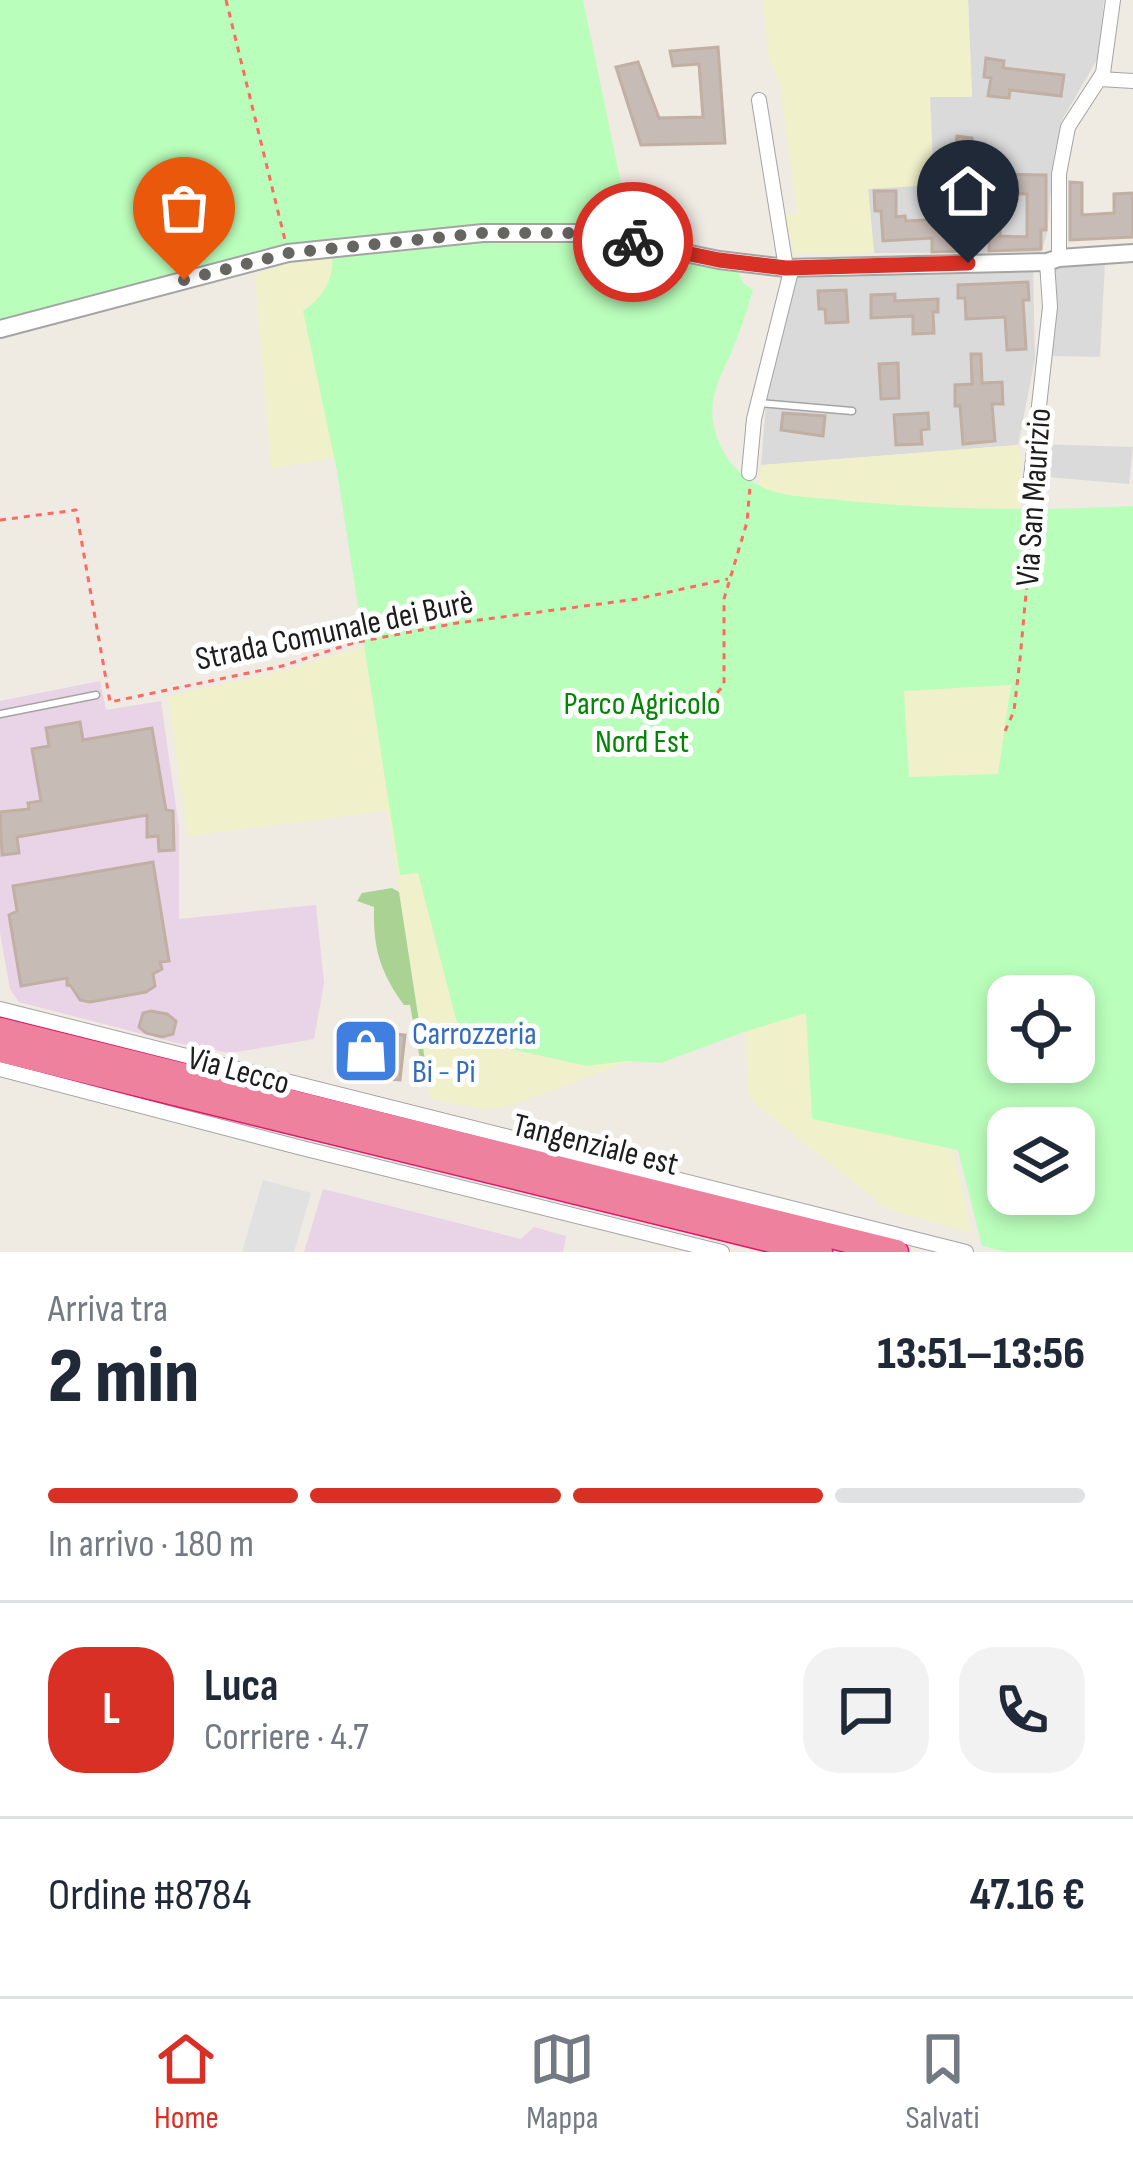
<!DOCTYPE html>
<html lang="it">
<head>
<meta charset="utf-8">
<style>
  :root { --surface:#fff; --page:#f2f2f3; --text:#1f2937; --muted:#747a83; --line:#e0e1e3; --accent:#d93025 }
  body { margin:0; font-family:"Sofia Sans Condensed",sans-serif; background:var(--page); color:var(--text); height:100vh; display:flex; flex-direction:column; font-size:45px; white-space:nowrap }
  * { box-sizing:border-box; margin:0 }
  p { font-size:39px; color:var(--muted) }
  .icon { flex:none; width:66px; height:66px; fill:none; stroke:currentColor; stroke-width:2; stroke-linecap:round; stroke-linejoin:round }
  .map { position:relative; height:1252px; overflow:hidden }
  .panel { display:flex; flex-direction:column; background:var(--surface); flex:1 }
  .panel>* { flex:none }
  .controls { position:absolute; left:987px; top:975px; display:grid; gap:24px }
  .controls a { display:grid; place-items:center; width:108px; height:108px; border-radius:24px; background:var(--surface); box-shadow:0 6px 18px #0003; font-size:60px }
  .pin { position:absolute; display:grid; place-items:center; width:102px; height:102px; color:#fff; margin:-123px -51px; border-radius:50% 50% 50% 0; rotate:-45deg; box-shadow:0 0 12px #0007 }
  .pin .icon { rotate:45deg }
  .courier { position:absolute; display:grid; place-items:center; width:120px; height:120px; margin:-60px; border:9px solid #d93025; border-radius:50%; background:#fff; color:#222; box-shadow:0 3px 15px #0007 }
  .head em { font-style:normal; font-weight:800 }
  .head div { display:flex; flex-direction:column-reverse }
  .head { display:flex; align-items:center; justify-content:space-between; height:204px; padding:0 48px }
  h1 { font-size:78px; font-weight:800; line-height:90px }
  .bar { display:grid; grid-template-columns:repeat(4,1fr); gap:18px 12px; align-content:center; height:144px; padding:0 48px }
  .bar i { height:15px; border-radius:9px; background:var(--line) }
  .bar .selected { background:var(--accent) }
  .bar p { grid-column:span 4 }
  .line { display:flex; align-items:center; gap:30px; padding:0 48px; border-top:3px solid var(--line) }
  .line div { flex:1 }
  .round { display:grid; place-items:center; flex:none; width:126px; height:126px; border-radius:36px; background:var(--page) }
  .menu { display:flex; justify-content:space-around; align-items:center; height:168px; border-top:3px solid var(--line); background:var(--surface); font-size:33px; color:var(--muted) }
  .menu a { display:grid; justify-items:center; gap:6px }
  .menu .selected { color:var(--accent) }
  .map>svg:first-child { display:block }
</style>
</head>
<body>
<div class="map">
<svg width="1133" height="1252" viewBox="0 0 1133 1252">
  <rect width="100%" height="100%" fill="#efeae2"/>
  <path fill="#dbdada" d="M968,0H1104L1098,58L1062,120L1054,156L1047,234L1041,252L874,253L868,188L934,184L929,97L972,96Z
    M1105,262L1100,357L1052,356L1054,263Z
    M1033,268L1035,359L1018,445L761,465L766,403L795,278Z
    M1038,444L1133,447L1129,484L1036,476Z"/>
  <path fill="#e9d3e6" d="M100,681L106,710L161,701L179,828V919L316,905L324,983L314,1039L230,1053L177,1043L19,1002L10,989L0,933V701Z
    M323,1189L521,1239L534,1227L566,1236L563,1252H304Z"/>
  <path fill="#f0f0cb" d="M763,0H968L972,97H930L934,185L868,189L874,253L794,254L785,216L797,212L780,84L769,60Z
    M456,243L495,428L271,469L255,275L286,264Z
    M1018,445L1021,459L1018,577L1012,684L998,774L978,954L750,551L761,465Z
    M452,633L791,1001L510,1106L483,1109L431,1099L387,811L188,836L168,696L286,670L354,649Z
    M793,1010L946,1017V1117L972,1233L887,1209L749,1099L745,1030Z"/>
  <path fill="#aad293" d="M392,888L399,892L428,1080L424,1081L410,1005H404C380,972 373,948 374,907L357,901L362,893Z"/>
  <path fill="#bafebb" fill-rule="evenodd" d="M0,0H583L630,226L636,235L736,268L743,283L753,290C747,311 740,331 732,351C722,374 709,395 713,421C717,448 734,473 758,485C782,498 813,497 839,500C937,510 1035,511 1133,506V1252H1007L982,1246L958,1150L812,1119L806,1013L744,1032L661,1063L627,1061L587,1066L461,1038L418,873L400,875L337,471L303,311C325,296 335,277 332,251L0,324ZM1011,685L998,774L909,777L904,691ZM1008,996H1074V1062H1008ZM1008,1128H1074V1194H1008Z"/>
  <path fill="#e1e1e1" d="M263,1180L311,1193L294,1252H242Z"/>
  <path fill="#c7bbb5" stroke="#c2afa3" stroke-width="3" fill-rule="evenodd" d="M718,47L725,143L641,145L616,67L638,62L659,118L703,117L699,64L673,66L670,51Z
    M986,58L1004,61L1003,68L1064,75L1061,96L1010,90L1009,98L988,96L991,78L984,77Z
    M957,136L972,138L969,163L993,162V174L1046,175V230H1041V249L989,251L990,225L960,226L969,251L932,252V238L883,241L881,211H875L874,191H896V217L905,216L906,221L927,220V187H946V212L979,211V189L953,187ZM994,193L1027,194V237L1000,236L1001,219H994Z
    M1070,182L1082,183V215L1114,213V194L1133,193V237L1070,240Z
    M1028,282L1029,300H1023L1026,349L1007,350L1005,317L966,319L965,298H958V285Z
    M846,290L848,322L826,323L825,309H819L818,291Z
    M895,294V301L938,299V312H933L934,333L913,334V316L871,318V295Z
    M971,354H981L982,383L1002,382L1003,404H992L995,441L963,444L960,406H955V385L972,384Z
    M898,363L899,398L881,399L879,364Z
    M783,413L825,416L823,436L781,430Z
    M928,413L929,429L921,430L922,444L896,445L894,415Z
    M80,722L83,740L152,728L166,810L173,811L174,850L159,851L158,836L147,837V815L17,837L19,853L2,855L0,812L29,809L28,803L41,801L32,749L49,746L46,728Z
    M153,862L169,961L160,962L162,969L153,974L155,986L146,992L90,1002L80,1000L71,986L67,985V978L21,986L9,915L17,911L13,886Z
    M151,1011L167,1014L176,1021L173,1034L162,1037L146,1033L139,1027L143,1013Z
    M380,1032L405,1035L400,1080L375,1078Z"/>
  <g fill="none" stroke-linecap="round" stroke-linejoin="round">
    <defs>
      <path id="service" d="M760,403L852,411
        M0,714L96,695"/>
      <path id="minor" d="M1100,79L1133,81
        M759,100L786,268
        M1059,258V174L1068,127L1103,73L1113,0
        M749,473L754,419L792,267
        M1031,478L1050,307L1047,262
        M0,1009L966,1252
        M0,1069L302,1148L722,1252"/>
      <path id="tertiary" d="M0,329L288,253L483,233H589L719,260L786,268L1047,262L1059,258L1133,253"/>
      <path id="motorway" d="M0,1030L896,1252
        M0,1050L820,1252"/>
    </defs>
    <use href="#service" stroke="#a4a4a4" stroke-width="9"/>
    <use href="#minor" stroke="#a4a4a4" stroke-width="16"/>
    <use href="#tertiary" stroke="#a4a4a4" stroke-width="20"/>
    <use href="#motorway" stroke="#e7156b" stroke-width="27"/>
    <path stroke="#ff6963" stroke-width="3" stroke-dasharray="6 6" stroke-linecap="butt" d="M226,0L285,240
      M0,520L76,510L110,702L282,666L353,643L457,623L637,599L728,579
      M660,710L716,694L724,685V599L747,522L750,486
      M1005,731L1014,711L1020,659L1031,539V492"/>
    <use href="#service" stroke="#fff" stroke-width="6"/>
    <use href="#minor" stroke="#fff" stroke-width="14"/>
    <use href="#tertiary" stroke="#fff" stroke-width="16"/>
    <use href="#motorway" stroke="#ee829e" stroke-width="24"/>
  </g>
  <g fill="none" stroke-linecap="round" stroke-linejoin="round">
    <path stroke="#666562" stroke-width="12" stroke-dasharray="0 21.6" d="M184,280L289,253L483,233H589L633,242"/>
    <path stroke="#d93025" stroke-width="15" d="M633,242L719,260L786,268L968,263"/>
  </g>
  <defs>
    <symbol id="shop-square" viewBox="-11 -11 22 22"><rect x="-9" y="-9" width="18" height="18" rx="4" fill="#3f7fe0" stroke="#fff"/><path d="M-5-2.5h2.3a2.7 3.5 0 0 1 5.4 0H5L5.5 6h-11ZM-1.5-2.5h3a1.5 2.3 0 0 0-3 0Z" fill="#fff"/></symbol>
  </defs>
  <g fill-rule="evenodd">
    <use href="#shop-square" x="328" y="1013" width="76" height="76"/>
  </g>
  <g text-anchor="middle" stroke-width="10" stroke-linejoin="round" paint-order="stroke">
    <g font-size="33" fill="#1d1d1d" stroke="#fff">
      <text transform="translate(1032 497) rotate(-86)" y="12">Via San Maurizio</text>
      <text transform="translate(334 629) rotate(-12)" y="12">Strada Comunale dei Burè</text>
      <text transform="translate(239 1069) rotate(15)" y="12">Via Lecco</text>
      <text transform="translate(596 1143) rotate(14)" y="12">Tangenziale est</text>
    </g>
    <g font-size="33" fill="#028404" stroke="#fff">
      <text x="642" y="714">Parco Agricolo<tspan x="642" dy="38">Nord Est</tspan></text>
    </g>
    <g font-size="33" fill="#366cbe" stroke="#fff" text-anchor="start">
      <text x="412" y="1044">Carrozzeria<tspan x="412" dy="38">Bi - Pi</tspan></text>
    </g>
  </g>
</svg>
<div class="controls">
<a><svg class="icon" aria-label="locate" viewBox="0 0 24 24"><circle cx="12" cy="12" r="6"/><path d="M12 2v4M12 18v4M2 12h4M18 12h4"/></svg></a>
<a><svg class="icon" aria-label="layers" viewBox="0 0 24 24"><path d="M12 4l9 5-9 5-9-5zM3 14l9 5 9-5"/></svg></a>
</div>
<div class="pin" style="left:184px;top:280px;background:#ea580c"><svg class="icon" aria-label="bag" viewBox="0 0 24 24"><path d="M5 8h14l-1 12H6zM9 8a3 3 0 0 1 6 0"/></svg></div>
<div class="pin" style="left:968px;top:263px;background:#1f2937"><svg class="icon" aria-label="home" viewBox="0 0 24 24"><path d="M3 11l9-7 9 7M6 9v11h12V9"/></svg></div>
<div class="courier" style="left:633px;top:242px"><svg class="icon" aria-label="bike" viewBox="0 0 24 24"><circle cx="6" cy="16" r="4"/><circle cx="18" cy="16" r="4"/><path d="M6 16l4-8h5l3 8M10 8l3 8H6M13 5h3"/></svg></div>
</div>
<section class="panel">
<div class="head"><div><h1>2 min</h1><p>Arriva tra</p></div><em>13:51–13:56</em></div>
<div class="bar"><i class="selected"></i><i class="selected"></i><i class="selected"></i><i></i><p>In arrivo · 180 m</p></div>
<div class="line" style="height:216px"><b class="round" style="background:var(--accent);color:#fff">L</b><div><b>Luca</b><p>Corriere · 4.7</p></div><a class="round"><svg class="icon" aria-label="chat" viewBox="0 0 24 24"><path d="M4 5h16v11H9l-5 4z"/></svg></a><a class="round"><svg class="icon" aria-label="phone" viewBox="0 0 24 24"><path d="M5 4h4l2 5-3 2q2 4 5 5l2-3 5 2v4C11 20 4 13 5 4z"/></svg></a></div>
<div class="line" style="height:156px"><div>Ordine #8784</div><b>47.16 €</b></div>
</section>
<nav class="menu">
<a class="selected"><svg class="icon" aria-label="home" viewBox="0 0 24 24"><path d="M3 11l9-7 9 7M6 9v11h12V9"/></svg>Home</a>
<a><svg class="icon" aria-label="map" viewBox="0 0 24 24"><path d="M3 6l6-2 6 2 6-2v14l-6 2-6-2-6 2zM9 4v14M15 6v14"/></svg>Mappa</a>
<a><svg class="icon" aria-label="saved" viewBox="0 0 24 24"><path d="M7 4h10v16l-5-4-5 4z"/></svg>Salvati</a>
</nav>
</body>
</html>
